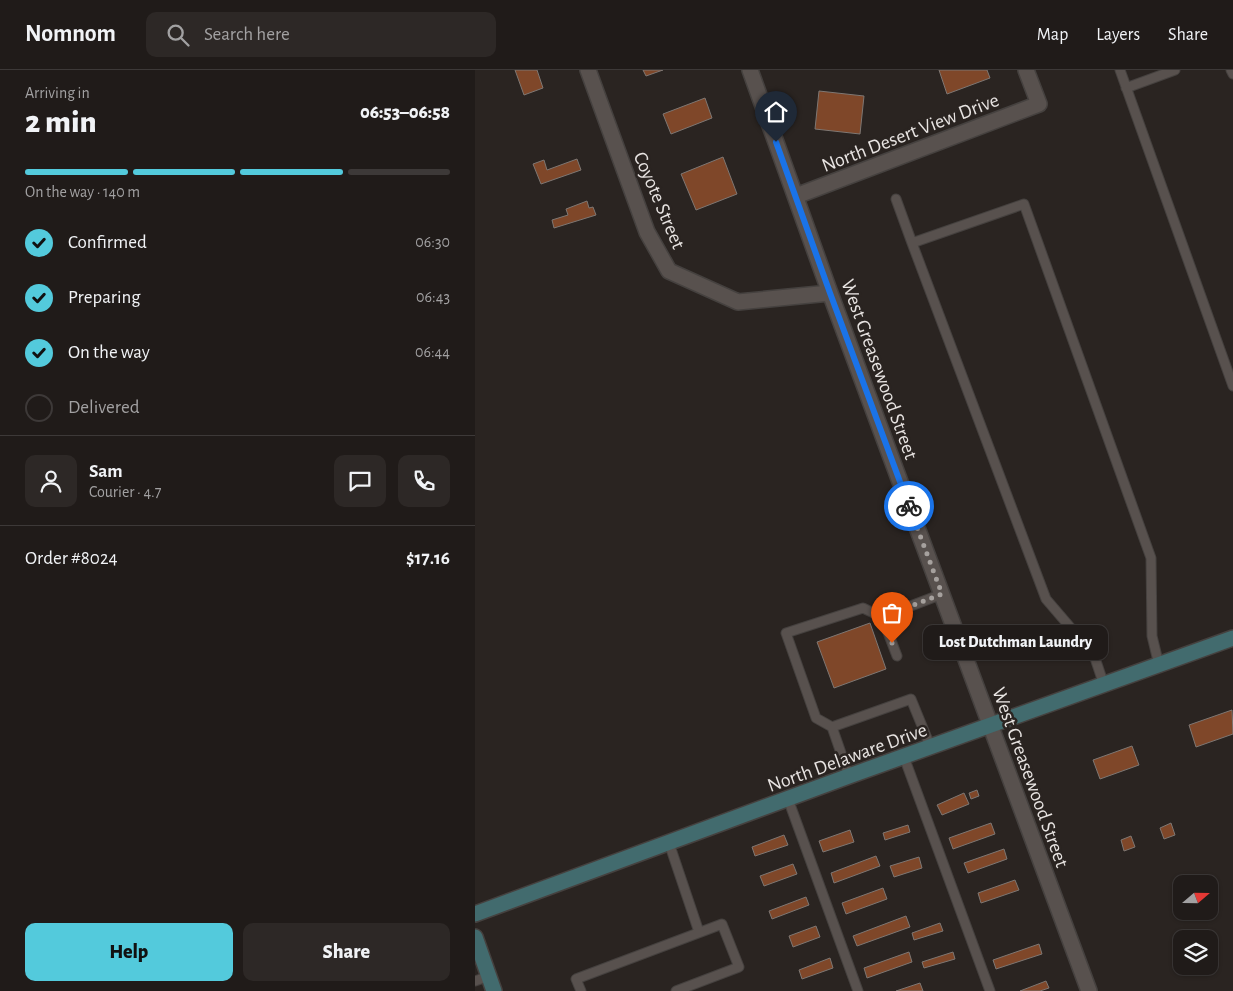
<!DOCTYPE html>
<html lang="en">
<head>
<meta charset="utf-8">
<style>
  :root { --surface:#201b19; --page:#2d2826; --text:#f1f3f6; --muted:#a2a1a2; --line:#3d3938; --accent:#53cadc }
  body { margin:0; font-family:"Alegreya Sans",sans-serif; background:var(--page); color:var(--text); height:100vh; display:flex; flex-direction:column; font-size:19px; white-space:nowrap }
  * { box-sizing:border-box; margin:0 }
  p { font-size:16px; color:var(--muted) }
  .icon { flex:none; width:28px; height:28px; fill:none; stroke:currentColor; stroke-width:2; stroke-linecap:round; stroke-linejoin:round }
  .map { position:relative; flex:1; overflow:hidden }
  .details { display:flex; flex-direction:column; background:var(--surface); width:475px }
  .details>* { flex:none }
  .needle { width:32px; rotate:70deg }
  .tools { position:absolute; left:698px; top:805px; display:grid; gap:10px }
  .tools a { display:grid; place-items:center; width:45px; height:45px; border-radius:10px; background:var(--surface); box-shadow:0 1px 4px #0004,0 0 0 1px var(--line); font-size:25px }
  .pin { position:absolute; display:grid; place-items:center; width:42px; height:42px; color:#fff; margin:-51px -21px; border-radius:50% 50% 50% 0; rotate:-45deg; box-shadow:0 0 5px #0007 }
  .pin .icon { rotate:45deg }
  .courier { position:absolute; display:grid; place-items:center; width:50px; height:50px; margin:-25px; border:4px solid #1a73e8; border-radius:50%; background:#fff; color:#222; box-shadow:0 1px 6px #0007 }
  .bubble { position:absolute; height:35px; border-radius:10px; background:var(--surface); box-shadow:0 1px 4px #0004,0 0 0 1px var(--line); font-size:16px; font-weight:800; line-height:35px; text-align:center }
  .overview em { font-style:normal; font-weight:800 }
  .overview div { display:flex; flex-direction:column-reverse }
  .overview { display:flex; align-items:center; justify-content:space-between; height:85px; padding:0 25px }
  h1 { font-size:32px; font-weight:800; line-height:38px }
  .bar { display:grid; grid-template-columns:repeat(4,1fr); gap:8px 5px; align-content:center; height:60px; padding:0 25px }
  .bar i { height:6px; border-radius:4px; background:var(--line) }
  .bar .selected { background:var(--accent) }
  .bar p { grid-column:span 4 }
  .line { display:flex; align-items:center; gap:12px; padding:0 25px; border-top:1px solid var(--line) }
  .line div { flex:1 }
  .round { display:grid; place-items:center; flex:none; width:52px; height:52px; border-radius:10px; background:var(--page) }
  ol { padding:0 25px; list-style:none }
  li { display:flex; align-items:center; gap:15px; height:55px }
  li p { margin-inline-start:auto }
  li .icon { padding:5px; border-radius:50%; background:var(--accent); color:#111; stroke-width:4 }
  li:last-child { color:var(--muted) }
  li i { width:28px; height:28px; border:2px solid var(--line); border-radius:50% }
  .primary-button { display:flex; gap:10px; margin-top:auto; padding:10px 25px }
  .primary-button a { flex:1; height:58px; border-radius:10px; background:var(--accent); color:#111; font-size:20px; font-weight:800; line-height:58px; text-align:center }
  .primary-button a+a { background:var(--page); color:var(--text) }
  header { display:flex; align-items:center; gap:30px; box-sizing:border-box; height:70px; padding:0 25px; background:var(--surface); border-bottom:1px solid var(--line) }
  header strong { font-size:24px }
  nav { display:flex; gap:28px; margin-inline-start:auto; font-size:18px }
  .search { width:350px; height:45px; background:var(--page); display:flex; align-items:center; gap:12px; box-sizing:border-box; padding:0 18px; border-radius:10px; color:var(--muted); font-size:19px }
  main { display:flex; flex:1; min-height:0 }
  .map>svg:first-child { display:block }
</style>
</head>
<body>
<header>
<strong>Nomnom</strong>
<div class="search"><svg class="icon" aria-label="search" viewBox="0 0 24 24"><circle cx="10" cy="10" r="6"/><path d="M15 15l6 6"/></svg>Search here</div>
<nav><a>Map</a><a>Layers</a><a>Share</a></nav>
</header>
<main>
<section class="details">
<div class="overview"><div><h1>2 min</h1><p>Arriving in</p></div><em>06:53–06:58</em></div>
<div class="bar"><i class="selected"></i><i class="selected"></i><i class="selected"></i><i></i><p>On the way · 140 m</p></div>
<ol>
<li><svg class="icon" aria-label="check" viewBox="0 0 24 24"><path d="M5 12l5 5 9-10"/></svg>Confirmed<p>06:30</p></li>
<li><svg class="icon" aria-label="check" viewBox="0 0 24 24"><path d="M5 12l5 5 9-10"/></svg>Preparing<p>06:43</p></li>
<li><svg class="icon" aria-label="check" viewBox="0 0 24 24"><path d="M5 12l5 5 9-10"/></svg>On the way<p>06:44</p></li>
<li><i></i>Delivered</li>
</ol>
<div class="line" style="height:90px"><a class="round"><svg class="icon" aria-label="person" viewBox="0 0 24 24"><circle cx="12" cy="8" r="4"/><path d="M4 21q1-7 8-7t8 7"/></svg></a><div><b>Sam</b><p>Courier · 4.7</p></div><a class="round"><svg class="icon" aria-label="chat" viewBox="0 0 24 24"><path d="M4 5h16v11H9l-5 4z"/></svg></a><a class="round"><svg class="icon" aria-label="phone" viewBox="0 0 24 24"><path d="M5 4h4l2 5-3 2q2 4 5 5l2-3 5 2v4C11 20 4 13 5 4z"/></svg></a></div>
<div class="line" style="height:65px"><div>Order #8024</div><b>$17.16</b></div>
<div class="primary-button"><a>Help</a><a>Share</a></div>
</section>
<div class="map">
<svg width="758" height="921" viewBox="0 0 758 921">
  <rect width="100%" height="100%" fill="#2a2421"/>
  <path fill="#7f4729" stroke="#7e7773" d="M40,0H62L68,18L49,25Z
    M168,0H188L171,6Z
    M464,0H512L515,8L472,24Z
    M344,21L389,26L385,64L340,59Z
    M230,28L237,48L196,64L188,44Z
    M248,87L262,124L221,140L206,104Z
    M102,89L106,100L66,114L58,94L69,90L72,100Z
    M112,131L114,138L118,137L121,145L79,158L77,150L93,145L91,139Z
    M395,553L411,599L359,618L342,572Z
    M757,640L758,664L721,677L714,655Z
    M657,676L664,695L625,709L618,690Z
    M502,720L504,726L496,729L494,723Z
    M489,723L494,734L467,745L462,735Z
    M516,753L520,764L478,779L474,768Z
    M696,753L700,765L689,769L685,758Z
    M433,755L435,762L410,770L408,763Z
    M375,760L379,772L348,782L344,771Z
    M309,765L313,775L280,786L277,777Z
    M656,766L660,777L649,781L646,770Z
    M529,779L532,789L493,803L489,793Z
    M401,786L405,796L359,813L356,803Z
    M444,787L447,798L419,807L415,796Z
    M318,794L322,804L289,816L285,806Z
    M540,810L544,820L506,833L503,823Z
    M408,818L412,829L371,844L367,833Z
    M331,827L334,835L297,849L294,841Z
    M431,846L435,857L382,876L378,866Z
    M465,853L468,861L439,870L437,863Z
    M341,856L345,867L318,877L314,866Z
    M564,874L567,884L521,899L518,890Z
    M434,882L437,892L392,908L389,898Z
    M478,882L480,889L449,898L447,892Z
    M355,888L358,898L327,909L324,900Z
    M571,911L574,918L565,921H545Z
    M445,913L448,921H421Z"/>
  <g fill="none" stroke-linecap="round" stroke-linejoin="round">
    <defs>
      <path id="lane" d="M645,0L758,316
        M756,0L758,4
        M651,18L700,0
        M421,129L437,173
        M407,547L467,524
        M629,615L619,585L571,529L437,173L549,134L676,488L677,566L684,595
        M357,657L341,648L311,563L388,538L407,547L422,586
        M429,687L515,921
        M374,706L357,657L436,629L456,678
        M313,729L383,921
        M194,773L224,862
        M0,911L14,906
        M106,921L101,909L247,854L264,897L201,921"/>
      <path id="street" d="M113,0L172,162L194,201L263,232L355,223
        M275,0L355,223L614,921
        M321,126L564,34L551,0"/>
      <path id="secondary" d="M0,844L374,706L758,568
        M0,867L19,921"/>
    </defs>
    <use href="#lane" stroke="#45413f" stroke-width="11"/>
    <use href="#street" stroke="#45413f" stroke-width="18"/>
    <use href="#secondary" stroke="#45413f" stroke-width="18"/>
    <use href="#lane" stroke="#58514e" stroke-width="9"/>
    <use href="#street" stroke="#58514e" stroke-width="15"/>
    <use href="#secondary" stroke="#426b6e" stroke-width="15"/>
  </g>
  <g fill="none" stroke-linecap="round" stroke-linejoin="round">
    <path stroke="#a6a19e" stroke-width="5" stroke-dasharray="0 9" d="M417,573L407,547L467,524L434,436"/>
    <path stroke="#1a73e8" stroke-width="6" d="M301,72L355,223L434,436"/>
  </g>
  <g text-anchor="middle" stroke-width="5" stroke-linejoin="round" paint-order="stroke">
    <g font-size="20" fill="#e8e4e2" stroke="#2a2421">
      <text transform="translate(435 62) rotate(-21)" y="7">North Desert View Drive</text>
      <text transform="translate(185 130) rotate(67)" y="7">Coyote Street</text>
      <text transform="translate(405 299) rotate(70)" y="7">West Greasewood Street</text>
      <text transform="translate(372 687) rotate(-20)" y="7">North Delaware Drive</text>
      <text transform="translate(556 707) rotate(70)" y="7">West Greasewood Street</text>
    </g>
  </g>
</svg>
<div class="tools">
<a><svg class="needle" viewBox="-14 -14 28 28"><path d="M0-13l5 13h-10z" fill="#e53935"/><path d="M0 13l5-13h-10z" fill="#a2a1a2"/></svg></a>
<a><svg class="icon" aria-label="layers" viewBox="0 0 24 24"><path d="M12 4l9 5-9 5-9-5zM3 14l9 5 9-5"/></svg></a>
</div>
<div class="pin" style="left:417px;top:573px;background:#ea580c"><svg class="icon" aria-label="bag" viewBox="0 0 24 24"><path d="M5 8h14l-1 12H6zM9 8a3 3 0 0 1 6 0"/></svg></div>
<div class="pin" style="left:301px;top:72px;background:#1f2937"><svg class="icon" aria-label="home" viewBox="0 0 24 24"><path d="M3 11l9-7 9 7M6 9v11h12V9"/></svg></div>
<div class="courier" style="left:434px;top:436px"><svg class="icon" aria-label="bike" viewBox="0 0 24 24"><circle cx="6" cy="16" r="4"/><circle cx="18" cy="16" r="4"/><path d="M6 16l4-8h5l3 8M10 8l3 8H6M13 5h3"/></svg></div>
<div class="bubble" style="left:448px;top:555px;width:185px">Lost Dutchman Laundry</div>
</div>
</main>
</body>
</html>
